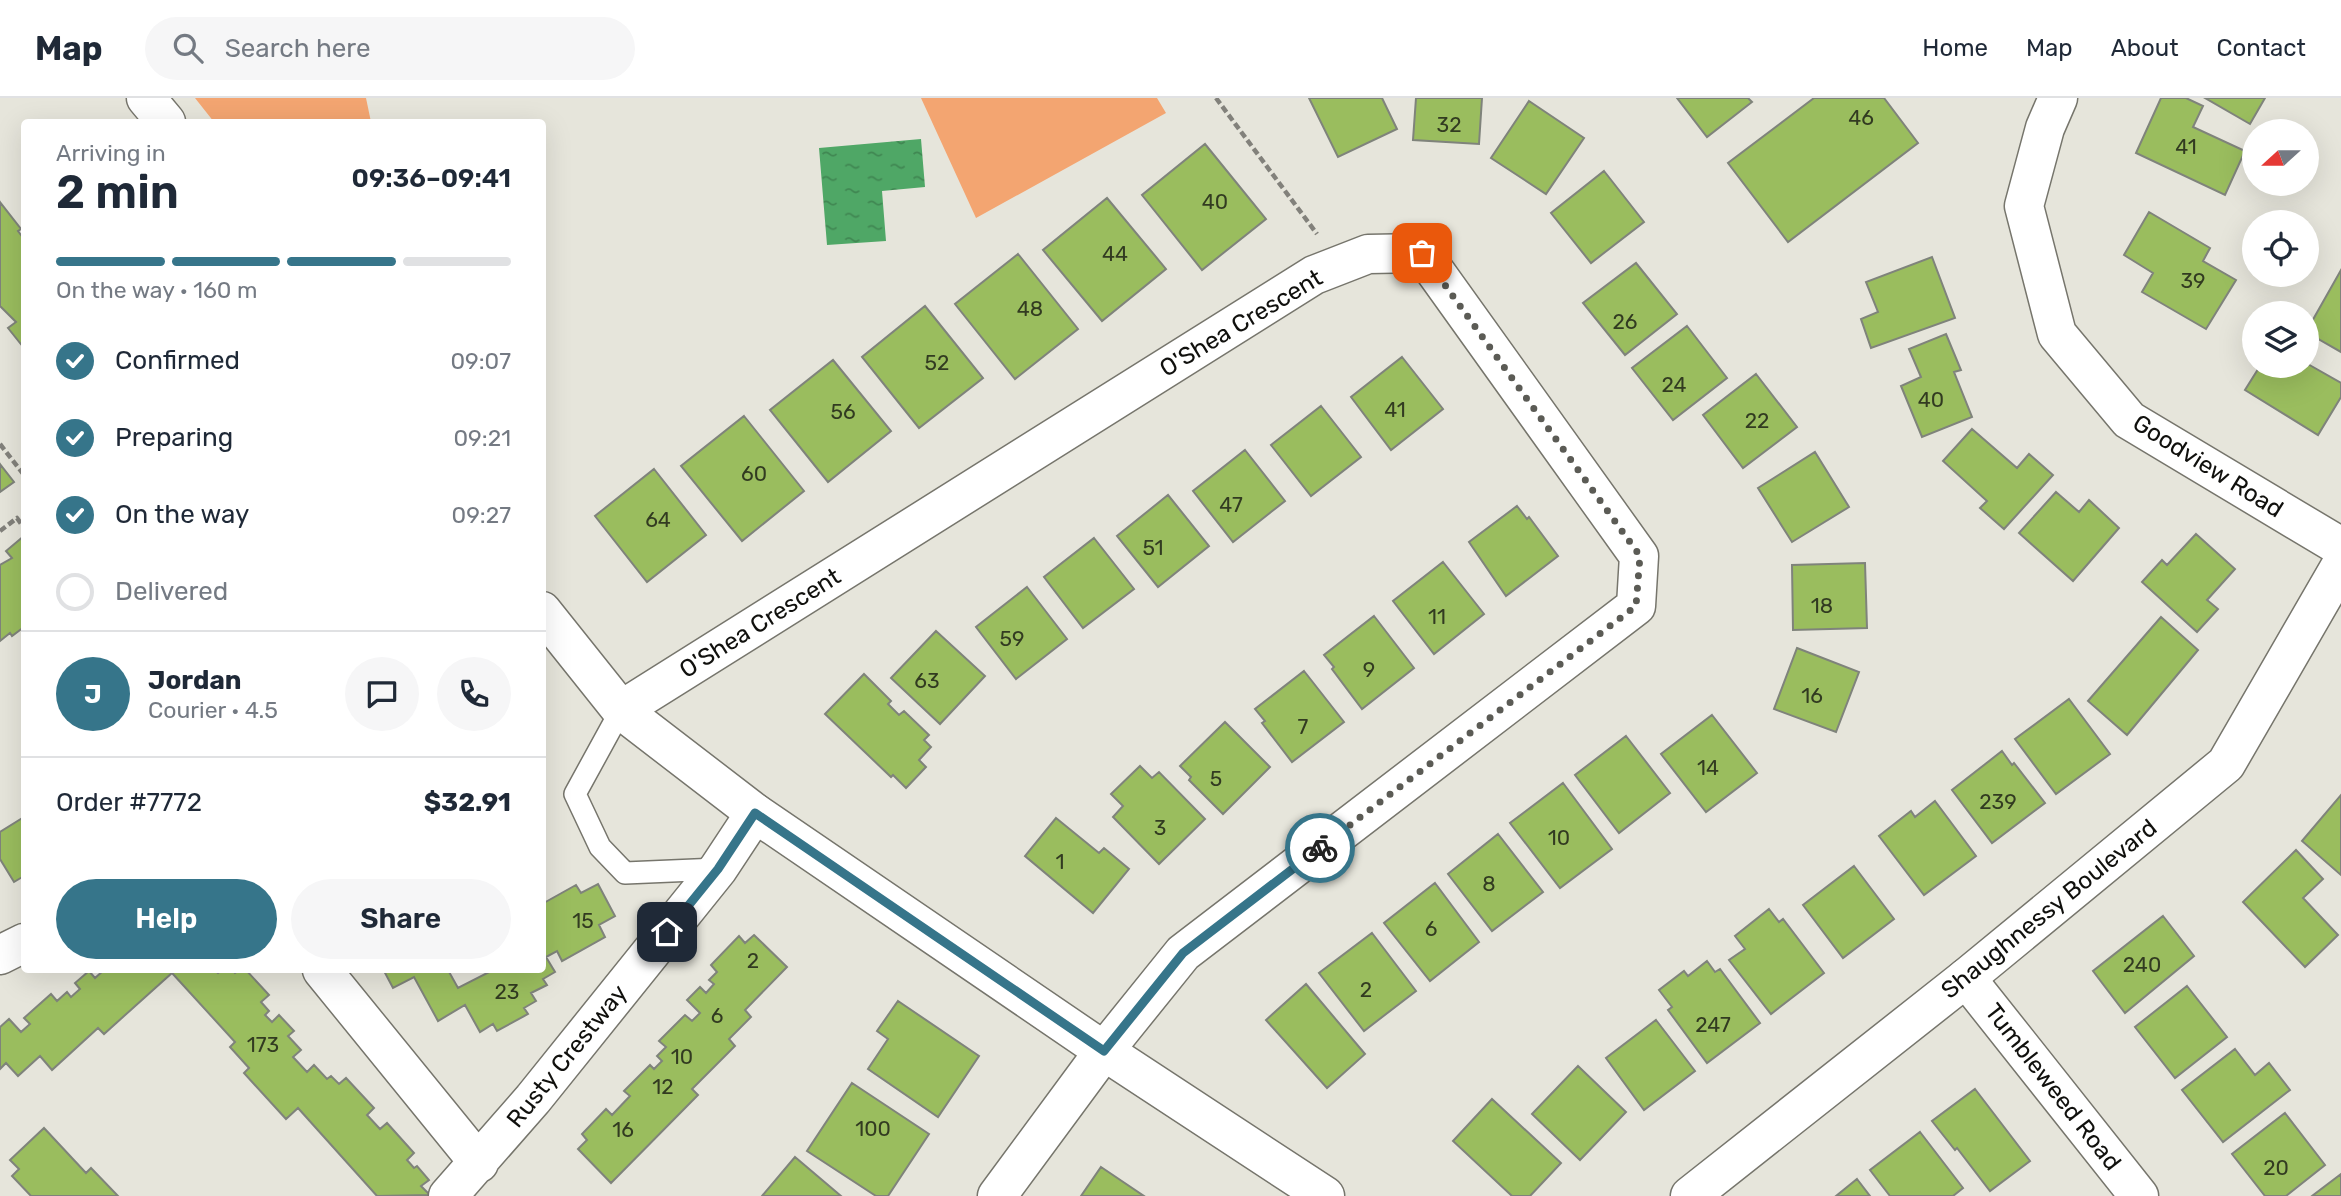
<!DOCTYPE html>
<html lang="en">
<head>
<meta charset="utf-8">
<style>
  :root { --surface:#fff; --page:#f6f6f7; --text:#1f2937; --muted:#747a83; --line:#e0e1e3; --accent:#36758a }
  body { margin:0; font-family:Rubik,sans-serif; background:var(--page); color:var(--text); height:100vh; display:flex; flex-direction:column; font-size:26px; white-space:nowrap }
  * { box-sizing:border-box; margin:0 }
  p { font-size:23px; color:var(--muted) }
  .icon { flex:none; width:38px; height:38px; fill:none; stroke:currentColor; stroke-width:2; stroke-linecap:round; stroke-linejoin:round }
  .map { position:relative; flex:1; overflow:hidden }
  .side { position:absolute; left:21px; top:21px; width:525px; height:854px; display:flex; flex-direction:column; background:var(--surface); border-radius:7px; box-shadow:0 7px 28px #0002 }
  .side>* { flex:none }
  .needle { width:46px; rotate:249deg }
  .controls { position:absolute; left:2242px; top:21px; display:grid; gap:14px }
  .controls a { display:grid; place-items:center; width:77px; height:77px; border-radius:50%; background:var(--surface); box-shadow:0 7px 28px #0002; font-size:35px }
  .pin { position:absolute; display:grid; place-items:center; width:60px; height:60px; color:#fff; margin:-30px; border-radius:14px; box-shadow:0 4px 10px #0006 }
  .courier { position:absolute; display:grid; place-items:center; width:70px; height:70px; margin:-35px; border:5px solid #36758a; border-radius:50%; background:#fff; color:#222; box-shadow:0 2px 9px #0007 }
  .headline em { font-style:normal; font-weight:600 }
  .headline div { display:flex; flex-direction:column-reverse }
  .headline { display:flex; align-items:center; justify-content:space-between; height:119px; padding:0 35px }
  h1 { font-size:46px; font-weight:600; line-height:52px }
  .bar { display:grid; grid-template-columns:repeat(4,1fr); gap:10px 7px; align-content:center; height:84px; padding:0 35px }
  .bar i { height:9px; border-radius:5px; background:var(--line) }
  .bar .active { background:var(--accent) }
  .bar p { grid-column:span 4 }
  .line { display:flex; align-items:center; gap:18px; padding:0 35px; border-top:2px solid var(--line) }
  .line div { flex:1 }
  .round { display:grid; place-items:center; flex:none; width:74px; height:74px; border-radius:37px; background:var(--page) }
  ol { padding:0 35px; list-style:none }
  li { display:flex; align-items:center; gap:21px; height:77px }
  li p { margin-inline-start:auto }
  li .icon { padding:7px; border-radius:50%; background:var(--accent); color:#fff; stroke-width:4 }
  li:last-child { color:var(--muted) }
  li i { width:38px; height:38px; border:4px solid var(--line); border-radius:50% }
  .button { display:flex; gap:14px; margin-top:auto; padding:14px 35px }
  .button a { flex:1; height:80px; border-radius:42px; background:var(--accent); color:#fff; font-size:28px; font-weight:600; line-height:80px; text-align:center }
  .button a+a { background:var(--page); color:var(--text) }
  header { display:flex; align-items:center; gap:42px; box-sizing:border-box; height:98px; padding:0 35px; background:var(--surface); border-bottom:2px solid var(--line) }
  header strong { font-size:33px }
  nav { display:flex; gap:38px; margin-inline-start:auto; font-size:24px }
  .search { width:490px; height:63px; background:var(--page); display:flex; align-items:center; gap:18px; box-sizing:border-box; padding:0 24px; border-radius:38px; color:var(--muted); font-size:26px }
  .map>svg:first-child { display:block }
</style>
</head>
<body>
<header>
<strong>Map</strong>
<div class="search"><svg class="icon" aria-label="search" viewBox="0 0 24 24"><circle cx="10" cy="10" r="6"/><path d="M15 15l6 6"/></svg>Search here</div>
<nav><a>Home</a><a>Map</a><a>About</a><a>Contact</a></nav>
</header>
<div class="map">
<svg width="2341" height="1098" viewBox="0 0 2341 1098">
  <defs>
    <pattern id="water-ripples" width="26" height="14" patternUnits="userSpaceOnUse" patternTransform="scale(1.75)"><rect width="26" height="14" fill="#4fa766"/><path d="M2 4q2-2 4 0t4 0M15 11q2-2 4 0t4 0" fill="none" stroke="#408752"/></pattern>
  </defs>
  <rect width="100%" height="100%" fill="#e6e5db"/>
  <path fill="#f3a571" d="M195,0H366L371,24H214Z
    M921,0H1157L1166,15L976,120Z"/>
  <path fill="url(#water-ripples)" d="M921,41L925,89L882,93L886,143L827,147L819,50Z"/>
  <path fill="#9abd5e" stroke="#7f837b" stroke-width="2" d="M1309,0H1382L1397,31L1338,59Z
    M1416,0H1482L1479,46L1413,42Z
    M1677,0H1748L1752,4L1707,39Z
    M1814,0H1884L1918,45L1788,144L1728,65Z
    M2161,0H2186L2203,8L2193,29L2245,53L2225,97L2136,55Z
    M2205,0H2265L2250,26Z
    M1529,3L1584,40L1546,96L1491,60Z
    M1205,46L1266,121L1202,172L1142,97Z
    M1604,73L1644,124L1591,165L1551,115Z
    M1107,100L1166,171L1102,223L1043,152Z
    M0,104L21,131L18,133L24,141V250L8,230L16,224L0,208Z
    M2149,114L2210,150L2203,163L2236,182L2206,231L2142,194L2153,175L2124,157Z
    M1018,156L1078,231L1015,281L955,206Z
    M1932,159L1955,220L1871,250L1861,221L1878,214L1866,184Z
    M1636,165L1677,216L1625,257L1583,205Z
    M2341,172V254L2306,234Z
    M925,208L983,280L919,330L862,259Z
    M1687,228L1727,280L1673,322L1632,270Z
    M1946,236L1961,272L1954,274L1972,319L1922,339L1901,288L1921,279L1909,251Z
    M1402,259L1443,311L1391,352L1351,299Z
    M833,262L891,333L828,384L770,312Z
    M2306,265L2341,285V299L2318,337L2245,292L2260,268H2280L2290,274L2294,268H2306Z
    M1756,276L1797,329L1743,370L1703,317Z
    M1321,308L1361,359L1311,398L1271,347Z
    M744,318L804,393L742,443L681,368Z
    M1972,331L2017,370L2029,356L2053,377L2004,431L1980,410L1987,403L1943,363Z
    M1245,352L1285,403L1233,444L1193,393Z
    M1815,354L1849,409L1792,444L1758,390Z
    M0,366L14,384L0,394Z
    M654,371L706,437L647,484L595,418Z
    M2056,394L2079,414L2089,402L2119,430L2073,483L2019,435Z
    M1168,397L1209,448L1158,489L1117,438Z
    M1517,408L1527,421L1529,419L1558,458L1506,498L1469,444Z
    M2196,436L2235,471L2207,502L2218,511L2197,534L2142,484L2162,462L2167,467Z
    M24,438V529L12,538L10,535L0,543V467L12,460L6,453Z
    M1094,440L1134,491L1083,530L1044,479Z
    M1443,464L1484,516L1434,556L1393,503Z
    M1865,465L1867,530L1793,532L1792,467Z
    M1027,489L1067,541L1016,581L976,529Z
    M1374,518L1414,570L1362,611L1332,571L1334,569L1324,557Z
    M2161,519L2198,552L2127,637L2088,603Z
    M936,533L985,578L940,626L891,580Z
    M1797,550L1859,574L1836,634L1774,611Z
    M1304,573L1344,624L1292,664L1262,625L1265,623L1255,611Z
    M864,576L891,603L888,606L899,617L904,613L929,637L924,642L931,649L919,662L926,669L906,690L893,677L891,679L825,616Z
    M2069,601L2110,656L2056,696L2015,641Z
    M1712,617L1757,675L1706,714L1661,656Z
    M1225,624L1270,669L1223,716L1189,682L1191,679L1180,668Z
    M1626,638L1670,695L1619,735L1575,677Z
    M2002,653L2012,667L2014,665L2045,705L1992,745L1952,692Z
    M1140,668L1152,680L1159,674L1205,721L1159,766L1113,719L1123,708L1111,696Z
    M1563,685L1612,751L1560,790L1510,725Z
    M2341,697V777L2302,743Z
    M1935,703L1976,758L1924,797L1879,738L1911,713L1915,719Z
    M24,719V778L14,784L0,761V734Z
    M1056,720L1099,755L1104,750L1129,771L1093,815L1025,758Z
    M1498,736L1543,794L1492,833L1448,776Z
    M2296,752L2323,781L2303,800L2338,837L2305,869L2243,804Z
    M1854,768L1894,821L1843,860L1803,807Z
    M1435,785L1479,844L1430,883L1384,825Z
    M598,786L615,818L599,827L605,839L562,863L557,853L546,859L555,874L543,881L547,887L531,895L536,903L524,910L528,916L497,933L493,926L480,934L465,907L438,923L414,879L393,890L384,873L448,872L458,890L493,872H542V806L576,787L581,795Z
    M1769,811L1779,824L1783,821L1824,875L1771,916L1729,862L1745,851L1735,838Z
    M2163,818L2194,858L2125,915L2093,873Z
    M1372,835L1416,893L1364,933L1319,875Z
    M754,837L787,869L745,912L751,919L729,941L735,948L692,991L698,997L611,1085L578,1051L587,1042L582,1036L606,1011L612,1017L630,998L624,993L650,967L654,971L662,963L657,958L666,949L659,943L685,917L692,923L700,915L687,902L700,889L706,895L714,886L709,882L717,874L711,867L739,838L745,845Z
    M1707,863L1715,874L1720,871L1760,925L1707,965L1668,912L1672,909L1659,892L1684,873L1688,878Z
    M104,872H214L218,875L222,872H232L235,875L239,872H246L269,897L261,904L269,913L265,917L272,924L279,917L294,933L288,938L301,952L293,959L307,974L314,967L327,981L331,978L339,986L346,980L374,1010L367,1017L380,1031L387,1025L414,1055L407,1062L414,1070L417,1068L429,1082L421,1088L430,1097L377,1098L298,1010L286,1021L244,975L249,970L230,949L235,944L172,875L104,936L98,930L52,972L40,958L18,978L6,965L0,971V929L9,921L21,934L30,926L24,920L51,896L57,903L67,894L71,899L80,891L75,885L89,873L95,880Z
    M1306,886L1365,956L1327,990L1266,922Z
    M2187,888L2227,939L2175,980L2135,929Z
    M898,903L979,958L938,1019L868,971L888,941L877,933Z
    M1656,922L1695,973L1644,1012L1606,960Z
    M2235,951L2255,977L2269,965L2290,992L2223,1044L2182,992Z
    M1578,968L1626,1014L1580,1062L1532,1016Z
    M852,985L929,1036L888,1098H876L807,1053Z
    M1975,991L2030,1063L1990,1093L1957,1050L1955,1052L1932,1023Z
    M1492,1001L1561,1065L1530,1098H1512L1453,1043Z
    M2285,1015L2325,1067L2286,1098H2265L2232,1056Z
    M44,1030L86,1075L91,1070L118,1098H31L12,1078L19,1071L10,1062Z
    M1920,1034L1963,1090L1953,1098H1890L1870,1072Z
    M795,1059L841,1098H762Z
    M1101,1069L1144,1098H1081Z
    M2341,1076V1098H2312Z
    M1857,1081L1870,1098H1836Z"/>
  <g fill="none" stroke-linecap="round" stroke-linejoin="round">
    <defs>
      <path id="lane" d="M621,612L575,696L600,749L625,775L718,771"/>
      <path id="street" d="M2058,0L2045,30L2024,108L2057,236L2129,322L2341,449
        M621,612L1314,177L1368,156L1422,155L1639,458L1636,508L1183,855L1104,953L997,1098
        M0,857L24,845
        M322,872L479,1065
        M1966,880L2139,1098
        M448,1098L533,1001L718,771L755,715"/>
      <path id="secondary" d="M146,0L166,24
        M542,513L621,612L755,715L1104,953L1325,1098
        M1690,1098L1966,880L2226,666L2341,467"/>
    </defs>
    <use href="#lane" stroke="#76756c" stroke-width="24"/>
    <use href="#street" stroke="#76756c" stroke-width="41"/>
    <use href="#secondary" stroke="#76756c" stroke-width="41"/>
    <path stroke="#82817b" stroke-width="4.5" stroke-dasharray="7 3.5" stroke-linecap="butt" d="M1216,0L1317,136
      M0,346L24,377
      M0,433L17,420L24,430"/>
    <use href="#lane" stroke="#fff" stroke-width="21"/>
    <use href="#street" stroke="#fff" stroke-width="38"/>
    <use href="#secondary" stroke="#fff" stroke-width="38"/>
  </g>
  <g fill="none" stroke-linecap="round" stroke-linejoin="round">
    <path stroke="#5b5b55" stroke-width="7" stroke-dasharray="0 12.6" d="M1320,750L1636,508L1640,458L1422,155"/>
    <path stroke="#36758a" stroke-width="9" d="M667,834L718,771L755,715L1104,953L1183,855L1320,750"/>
  </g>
  <g text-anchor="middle" stroke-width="6" stroke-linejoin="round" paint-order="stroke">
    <g font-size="21" fill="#323b21">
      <text x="1861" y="27">46</text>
      <text x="1449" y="34">32</text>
      <text x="2186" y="56">41</text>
      <text x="1215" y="111">40</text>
      <text x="1115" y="163">44</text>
      <text x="2193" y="190">39</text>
      <text x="1030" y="218">48</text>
      <text x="1625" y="231">26</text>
      <text x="937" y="272">52</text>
      <text x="1674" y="294">24</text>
      <text x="1931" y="309">40</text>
      <text x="1395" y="319">41</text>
      <text x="843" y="321">56</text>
      <text x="1757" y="330">22</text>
      <text x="754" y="383">60</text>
      <text x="1231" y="414">47</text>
      <text x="658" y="429">64</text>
      <text x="1153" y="457">51</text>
      <text x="1822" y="515">18</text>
      <text x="1437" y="526">11</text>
      <text x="1012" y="548">59</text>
      <text x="1369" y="579">9</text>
      <text x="927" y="590">63</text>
      <text x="1812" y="605">16</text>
      <text x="1303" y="636">7</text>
      <text x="1708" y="677">14</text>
      <text x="1216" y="688">5</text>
      <text x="1998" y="711">239</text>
      <text x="1160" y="737">3</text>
      <text x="1559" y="747">10</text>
      <text x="1060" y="771">1</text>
      <text x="1489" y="793">8</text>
      <text x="583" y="830">15</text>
      <text x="1431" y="838">6</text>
      <text x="753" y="870">2</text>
      <text x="2142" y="874">240</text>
      <text x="1366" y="899">2</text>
      <text x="507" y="901">23</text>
      <text x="717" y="925">6</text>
      <text x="1713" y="934">247</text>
      <text x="263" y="954">173</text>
      <text x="682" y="966">10</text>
      <text x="663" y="996">12</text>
      <text x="873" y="1038">100</text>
      <text x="623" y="1039">16</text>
      <text x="2276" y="1077">20</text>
    </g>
    <g font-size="24" fill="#10100d" stroke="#fff">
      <text transform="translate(1241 225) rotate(-31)" y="8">O'Shea Crescent</text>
      <text transform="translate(2208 368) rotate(32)" y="8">Goodview Road</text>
      <text transform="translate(760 525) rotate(-32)" y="8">O'Shea Crescent</text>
      <text transform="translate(2049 811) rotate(-39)" y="8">Shaughnessy Boulevard</text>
      <text transform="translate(567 958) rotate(-51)" y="8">Rusty Crestway</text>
      <text transform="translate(2053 989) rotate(52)" y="8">Tumbleweed Road</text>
    </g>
  </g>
</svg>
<div class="controls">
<a><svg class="needle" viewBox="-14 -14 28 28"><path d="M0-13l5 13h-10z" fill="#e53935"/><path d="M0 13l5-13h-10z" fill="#747a83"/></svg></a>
<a><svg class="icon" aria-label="locate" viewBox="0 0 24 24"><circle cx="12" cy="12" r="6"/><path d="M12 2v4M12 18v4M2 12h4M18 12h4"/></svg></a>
<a><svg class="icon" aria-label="layers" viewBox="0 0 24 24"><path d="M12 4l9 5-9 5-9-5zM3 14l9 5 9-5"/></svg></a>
</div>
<div class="pin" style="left:1422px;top:155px;background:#ea580c"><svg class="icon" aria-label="bag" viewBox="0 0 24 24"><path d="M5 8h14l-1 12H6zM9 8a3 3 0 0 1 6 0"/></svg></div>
<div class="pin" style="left:667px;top:834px;background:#1f2937"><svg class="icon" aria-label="home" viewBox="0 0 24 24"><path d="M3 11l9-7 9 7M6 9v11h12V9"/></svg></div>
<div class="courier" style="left:1320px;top:750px"><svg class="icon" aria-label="bike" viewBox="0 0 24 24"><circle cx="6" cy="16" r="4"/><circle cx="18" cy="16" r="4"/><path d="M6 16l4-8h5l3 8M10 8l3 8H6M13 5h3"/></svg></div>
<section class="side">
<div class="headline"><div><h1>2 min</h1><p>Arriving in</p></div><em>09:36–09:41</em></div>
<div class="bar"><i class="active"></i><i class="active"></i><i class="active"></i><i></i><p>On the way · 160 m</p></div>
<ol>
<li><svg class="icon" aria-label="check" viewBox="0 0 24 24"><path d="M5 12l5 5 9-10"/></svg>Confirmed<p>09:07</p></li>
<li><svg class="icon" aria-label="check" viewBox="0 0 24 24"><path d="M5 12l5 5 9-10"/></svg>Preparing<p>09:21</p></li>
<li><svg class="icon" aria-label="check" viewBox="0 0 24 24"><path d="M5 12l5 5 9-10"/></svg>On the way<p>09:27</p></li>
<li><i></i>Delivered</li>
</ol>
<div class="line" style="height:126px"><b class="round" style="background:var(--accent);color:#fff">J</b><div><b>Jordan</b><p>Courier · 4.5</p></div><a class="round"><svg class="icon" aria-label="chat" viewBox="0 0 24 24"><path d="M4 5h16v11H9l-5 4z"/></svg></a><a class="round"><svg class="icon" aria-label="phone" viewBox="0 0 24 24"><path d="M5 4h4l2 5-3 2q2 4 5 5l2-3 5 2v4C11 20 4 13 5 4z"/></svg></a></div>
<div class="line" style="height:91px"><div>Order #7772</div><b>$32.91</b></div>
<div class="button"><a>Help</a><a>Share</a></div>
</section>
</div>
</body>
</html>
